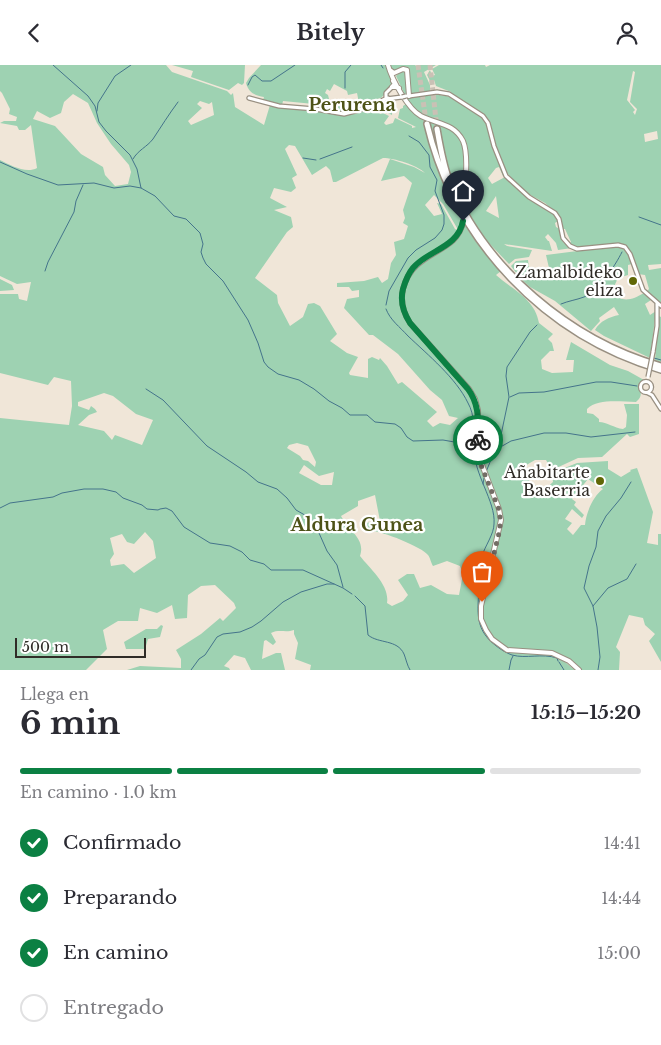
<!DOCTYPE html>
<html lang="es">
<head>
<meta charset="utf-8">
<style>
  :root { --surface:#fff; --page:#f2f2f3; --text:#2b2b33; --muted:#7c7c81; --line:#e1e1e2; --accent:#0b8043 }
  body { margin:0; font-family:"Libre Baskerville",serif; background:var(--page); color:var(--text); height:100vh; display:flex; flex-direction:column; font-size:19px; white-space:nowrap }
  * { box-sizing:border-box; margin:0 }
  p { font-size:16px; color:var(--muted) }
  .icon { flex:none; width:28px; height:28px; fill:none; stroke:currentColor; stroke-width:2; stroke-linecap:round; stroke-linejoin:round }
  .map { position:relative; height:605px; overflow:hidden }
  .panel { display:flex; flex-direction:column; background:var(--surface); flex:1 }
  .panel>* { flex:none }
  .scale { position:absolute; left:15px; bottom:12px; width:131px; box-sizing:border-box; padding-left:5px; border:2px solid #302c27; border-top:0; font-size:14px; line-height:18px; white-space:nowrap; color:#302c27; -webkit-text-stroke:4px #fff; paint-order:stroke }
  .pin { position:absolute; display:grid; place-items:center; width:42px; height:42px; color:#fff; margin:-51px -21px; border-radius:50% 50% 50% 0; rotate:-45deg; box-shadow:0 0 5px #0007 }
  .pin .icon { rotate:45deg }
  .courier { position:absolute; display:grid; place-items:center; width:50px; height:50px; margin:-25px; border:4px solid #0b8043; border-radius:50%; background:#fff; color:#222; box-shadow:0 1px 6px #0007 }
  .headline em { font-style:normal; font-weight:800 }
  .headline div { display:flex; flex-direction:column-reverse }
  .headline { display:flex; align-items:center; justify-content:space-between; height:85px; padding:0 20px }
  h1 { font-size:32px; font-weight:800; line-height:38px }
  .bar { display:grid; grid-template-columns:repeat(4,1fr); gap:8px 5px; align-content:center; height:60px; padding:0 20px }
  .bar i { height:6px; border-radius:4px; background:var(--line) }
  .bar .current { background:var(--accent) }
  .bar p { grid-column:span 4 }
  ol { padding:0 20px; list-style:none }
  li { display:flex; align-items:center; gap:15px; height:55px }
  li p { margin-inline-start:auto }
  li .icon { padding:5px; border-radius:50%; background:var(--accent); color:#fff; stroke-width:4 }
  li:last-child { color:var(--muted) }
  li i { width:28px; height:28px; border:2px solid var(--line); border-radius:50% }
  header { display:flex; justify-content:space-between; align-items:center; height:65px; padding:0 20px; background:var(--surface); font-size:22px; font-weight:800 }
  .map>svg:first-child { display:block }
</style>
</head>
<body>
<header><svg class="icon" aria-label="back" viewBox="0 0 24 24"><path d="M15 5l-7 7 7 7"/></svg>Bitely<svg class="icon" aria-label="person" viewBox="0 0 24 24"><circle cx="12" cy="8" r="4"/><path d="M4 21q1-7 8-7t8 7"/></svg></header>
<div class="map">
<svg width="661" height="605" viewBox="0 0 661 605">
  <rect width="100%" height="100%" fill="#f0e6d8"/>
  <path fill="#9ed2b2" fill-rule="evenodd" d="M0,0H166L172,7L227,26L231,30L233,28L235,42L264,60L270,40L314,44L346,49L376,42L380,49L383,48L389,51L384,58L386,60L393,58L395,53L412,61V63L416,62L398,53L400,44L403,43V41L406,39C416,52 429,55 443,60V57C428,52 415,48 407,33L433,29L452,32L451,27L436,21L434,15L430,16L427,10L430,5L432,11L435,10L432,4L439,0H485L486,2L490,0H661V199L648,200L649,205L661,203V240L646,227L649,224L645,210L638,209L627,182L625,183L632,199L628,200V210L618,213L611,228C623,238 632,235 644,228L651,235L645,239L650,250L656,246L650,293L604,271L595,265C600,256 609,252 619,250L614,242L599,253L600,256L591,266L555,236L530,222L520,213L511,201L516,196L528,195L529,203L537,208L549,203L546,190L609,182L577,183L569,179L571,177L565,164H562L557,149L545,138L525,127L506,107L503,111L499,102L496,103L488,113L492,119L505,112L523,128L554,149L558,156L555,158L556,162L560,164L563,177L572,183L558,185L556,178L548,169L545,172L548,176H549L552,186L504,179L507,181L532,185L529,192L515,194L509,199L484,173L466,143L467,95L464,93L462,136L452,114L435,65L443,104L425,61L441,111L462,154L460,164L457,163L443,139L434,130L425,140L434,151L442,149L437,138L441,139L455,164L462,167L464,159L476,177L501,206L496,210C513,225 535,234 539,258L553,269L548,274L552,278L554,286H550L541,295L542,304L552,308L573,307L574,295H566L571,277L610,300L628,306L644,315L640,322C641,329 642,332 636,337C621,337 598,333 587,344V348L593,349L599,354V357C607,357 614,363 623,364L626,362L627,350L624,339H639V369L630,372L627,369L602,392L578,393L552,405L546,395H535L523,402C522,413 536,423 545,424L553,417L552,408L577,398L608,396V404L621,412L631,406L630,405L637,403L653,447L647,478L658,480V469H661V605V597L649,576L655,569L645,560L643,553L629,550L616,582L620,587L619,605H581L574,597L562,590L560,593L575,605H310L311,600L295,594L298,578L294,569V565C286,568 279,564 271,568L276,577L273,580L266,575L264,576L262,594L276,588H281L285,605H251L245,593L234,590L224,601L229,603L230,605H127L140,601L181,603V594L176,585L201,569L220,553L223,556L236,543L234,538L215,520L201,521L188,530L187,553L175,554L172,540L157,548L140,543L138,556H118L103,565L107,584L86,605H0V353L69,360L72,341L71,316L54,312L48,320L0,308V229H18L19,234L27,236L31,217L17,219L0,211V95C10,100 26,109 37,103L31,60L25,65H19L17,61L0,58L4,56H16L17,52L9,49L10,44L2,28L0,26ZM633,6L635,7L630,37L637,44L635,50L633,47L635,45L627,35ZM73,29L88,38L97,58L111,79L129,100L131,107L128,119L115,121L105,110L103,102L81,89L55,61L33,54L37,46L50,53L61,48L64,37ZM200,36L209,39L212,37L214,50L191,60L188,56L202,43L197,39ZM657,66L658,74L645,77L644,69ZM289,80L295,81L312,110L326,101L330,105L333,117H336L383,93C394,93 417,100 425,108L414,102L390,94L381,116L404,111L412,118L403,145L405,153L403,158L408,161L404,174L394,177L396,190L391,198L388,214L382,218L378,212L364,216L337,218V222H349L352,226L359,225V232L347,234L344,243L369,270H373L398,289L430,325L442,335L449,351L458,353L450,360L440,358L433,362L427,356L437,347L402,317L398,319L387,301L380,293L379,295L372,292L368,294V313L350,310L349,308L358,292L347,288L330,276L337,269L320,241L314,238L308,239L303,252L290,261L278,238L277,230L255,213L287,167L293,162L291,152L274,145L287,142L270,133L274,123L291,127L296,123L292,113L297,110L285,84ZM496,131L499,153L486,146ZM104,328L113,331L136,349L153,355L142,380L115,370L112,375L104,366L78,360L89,350L97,347L95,344L91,341L89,345L78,341V337ZM297,378L308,381L316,397L315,402L308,396L303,395L300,391L287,383L289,380ZM304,400L319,411L334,407L332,420H321L299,408ZM588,414L603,424C593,431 586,448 585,460H581L573,470L567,464L572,458L565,454L572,444L582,453L584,450L574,440L576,437L572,434ZM375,430L380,456L366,458L369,466C377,464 422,482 428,490C430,492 431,498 433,501L447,496L460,501L463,509L459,530L447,529L431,520L420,523L414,509H407L398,515L408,530L403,536L392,541L387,538C390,520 370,504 360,491C366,473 348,466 341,451L358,441V436ZM145,467L153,476L156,493L134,508L124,499L111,501L110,495L114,489L110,473L122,469L127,477L134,479Z
    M172,0H245L244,18L242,20L238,18L229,25L191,12L193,6Z
    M261,0H386L393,20L381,33L359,38L357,28L348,30L347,26L334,19L330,26L327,24L325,28L328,30L331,42L351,40L353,46L343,47L316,43L314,39L283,36L282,40L263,35L264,32C254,30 249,28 246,18L249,13Z
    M390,0H415L417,2L418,0H436L424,7L430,20V27L412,29L410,27V6L403,2L396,6H392Z
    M405,5L407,30H405L396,11L402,6Z
    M392,35V50L382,45L381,41L383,36Z
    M0,214L12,220L14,225L0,226Z
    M659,251L661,252V297L655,295Z
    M161,560L163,561L160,572L148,574L145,584H126L124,577L146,564H157Z"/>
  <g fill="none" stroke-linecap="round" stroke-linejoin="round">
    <path stroke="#44748b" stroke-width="1" d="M53,0L88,31L95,41L99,57L106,66L130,90L137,104L141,123L155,131L174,151L186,154L200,168L203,179L201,187L203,193L206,199L223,216L248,255L258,278L264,297L268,302L278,309L299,315L314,324L329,336L342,343L350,350H367L375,357L395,359L401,363L407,372L413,376L443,375L460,378L474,389
      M381,0L383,3
      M248,20L252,12L255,10L262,16H271L295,0
      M345,23V7L351,0
      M97,46L98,38L115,11L131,0
      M303,93L316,95
      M133,94C138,85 147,82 153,74C161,62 169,49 178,37
      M320,94L352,82
      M0,97L27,109L58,120L94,118L114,123L130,121L141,123
      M639,152L661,160
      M45,206L48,197L74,147L76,136L83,120
      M561,239C568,236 576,235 584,232C598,227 615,201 622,187
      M386,240L389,226L408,193L416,185L435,173L442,165L444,159V150L435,126L437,115L430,102L429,90L419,77L409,71
      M386,244C390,255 400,262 408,271C428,290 456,313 468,338C475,350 474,367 474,380
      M654,293L661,295
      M146,324L163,335L207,381L246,407L258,417L277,424L287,433L296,445L310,453L315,459L327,486L337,500L343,522
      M510,332L519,328L544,327L596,317H611L637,321
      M474,382C473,409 496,436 494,459C494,469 485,481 482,491C479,500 480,508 479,517C479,542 472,562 495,580C500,584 506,588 512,590C526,594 542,588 557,593L558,596
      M497,384L511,376L544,368H566L591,372L635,367
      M486,407L501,370L509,332L506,311L507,302L530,267L537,260
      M483,419L484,413
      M0,443L10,438L53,432L62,428L84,424H103L116,427L123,433L142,440L147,444L158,445L160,444L166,443L172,446L184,462L210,478L230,481L242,487L250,495L264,499L271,505H303L343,523L352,529
      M355,531L365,541L368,570C379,579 397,574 404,589C406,594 407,600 410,605
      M593,541L608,523L627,514L636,499
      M559,597L564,605
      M191,605L199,594L205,590L217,572L223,569L240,567L252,562L261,556L283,537L301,527L327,519H334
      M509,605L511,595L513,591
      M598,605L600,592L597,562L593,541L584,523L589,501L596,482L598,466L606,451L621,433L631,417"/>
    <path stroke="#cac1b5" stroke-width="5" stroke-dasharray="5 2.5" stroke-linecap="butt" d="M418,0L426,56
      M430,0L437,64"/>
    <defs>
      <path id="tertiary" d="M409,31L437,27L449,29L483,51L488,58L494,81L506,111L529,132L555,148L559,154L563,173L570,181L577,184L618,180L625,182L630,189L643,225L661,241
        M249,33L279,41L315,44L344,49L378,40L383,35L388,33
        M386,34L402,32
        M386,34V28L392,22
        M653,287L657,261V238
        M640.5 322a5.5 5.5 0 1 1 11 0a5.5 5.5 0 1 1-11 0Z
        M648,328L652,330L661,344"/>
      <path id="secondary" d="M388,0C392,15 408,44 421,51C437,59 454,58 463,76C469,90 465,121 464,138
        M390,5L394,8L403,4L407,5L409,31
        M393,16L395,19L392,22H396L399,23
        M463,157C457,190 413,184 403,224C400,237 403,247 410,258L469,324L475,334L478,345L479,392L499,444L501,455L481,541V554L486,565L492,574L507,585L552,588L569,596L579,605"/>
      <path id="motorway" d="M427,59C455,177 545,271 661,305
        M437,64C440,81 443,99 449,115C485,204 570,275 661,301"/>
    </defs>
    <use href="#tertiary" stroke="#999082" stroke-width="5.5"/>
    <use href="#secondary" stroke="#999082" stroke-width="6"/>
    <use href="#motorway" stroke="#999082" stroke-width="8"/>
    <use href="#tertiary" stroke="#fff" stroke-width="3"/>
    <use href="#secondary" stroke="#fff" stroke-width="4"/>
    <use href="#motorway" stroke="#fff" stroke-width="5"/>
    <defs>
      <path id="tertiary-bridge" d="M402,32L406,31
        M648,312L653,287"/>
    </defs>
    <use href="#tertiary-bridge" stroke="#999082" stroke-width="5.5" stroke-linecap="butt"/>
    <use href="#tertiary-bridge" stroke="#fff" stroke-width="3"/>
  </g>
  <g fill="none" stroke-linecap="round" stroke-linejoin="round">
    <path stroke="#736d65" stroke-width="5" stroke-dasharray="0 9" d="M478,375L479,395L500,447V464L482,537"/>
    <path stroke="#0b8043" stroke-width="6" d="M463,156C458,183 428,185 413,203C408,209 405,217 403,224C400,236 403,247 410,258L468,324C480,340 478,357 478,375"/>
  </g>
  <g fill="#606706" stroke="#fff" stroke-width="2">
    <circle cx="633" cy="216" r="5"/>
    <circle cx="600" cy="416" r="5"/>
  </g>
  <g text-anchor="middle" stroke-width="4.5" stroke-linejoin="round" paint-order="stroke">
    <g font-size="16" fill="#302c27" stroke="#fff" text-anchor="end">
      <text x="623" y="213">Zamalbideko<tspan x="623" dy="18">eliza</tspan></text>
      <text x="590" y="413">Añabitarte<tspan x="590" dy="18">Baserria</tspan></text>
    </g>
    <g font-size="18" font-weight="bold" fill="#4d5217" stroke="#fff">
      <text x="352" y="46">Perurena</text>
      <text x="357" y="466">Aldura Gunea</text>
    </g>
  </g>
</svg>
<div class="scale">500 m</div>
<div class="pin" style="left:482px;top:537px;background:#ea580c"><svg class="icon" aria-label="bag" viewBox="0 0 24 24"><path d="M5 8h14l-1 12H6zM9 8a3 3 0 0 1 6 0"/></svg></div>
<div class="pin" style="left:463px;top:156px;background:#1f2937"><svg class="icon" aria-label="home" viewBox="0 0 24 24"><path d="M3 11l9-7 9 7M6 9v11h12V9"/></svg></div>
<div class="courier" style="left:478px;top:375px"><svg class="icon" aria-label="bike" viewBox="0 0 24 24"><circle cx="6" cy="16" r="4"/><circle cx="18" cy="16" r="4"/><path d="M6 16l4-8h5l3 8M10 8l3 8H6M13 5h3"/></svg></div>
</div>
<section class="panel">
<div class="headline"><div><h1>6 min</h1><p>Llega en</p></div><em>15:15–15:20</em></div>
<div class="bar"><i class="current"></i><i class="current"></i><i class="current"></i><i></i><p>En camino · 1.0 km</p></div>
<ol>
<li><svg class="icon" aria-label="check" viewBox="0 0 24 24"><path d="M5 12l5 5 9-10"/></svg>Confirmado<p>14:41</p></li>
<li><svg class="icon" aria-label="check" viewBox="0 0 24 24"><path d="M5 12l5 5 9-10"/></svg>Preparando<p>14:44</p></li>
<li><svg class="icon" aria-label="check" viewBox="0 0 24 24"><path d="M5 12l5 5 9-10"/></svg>En camino<p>15:00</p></li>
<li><i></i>Entregado</li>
</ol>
</section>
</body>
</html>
